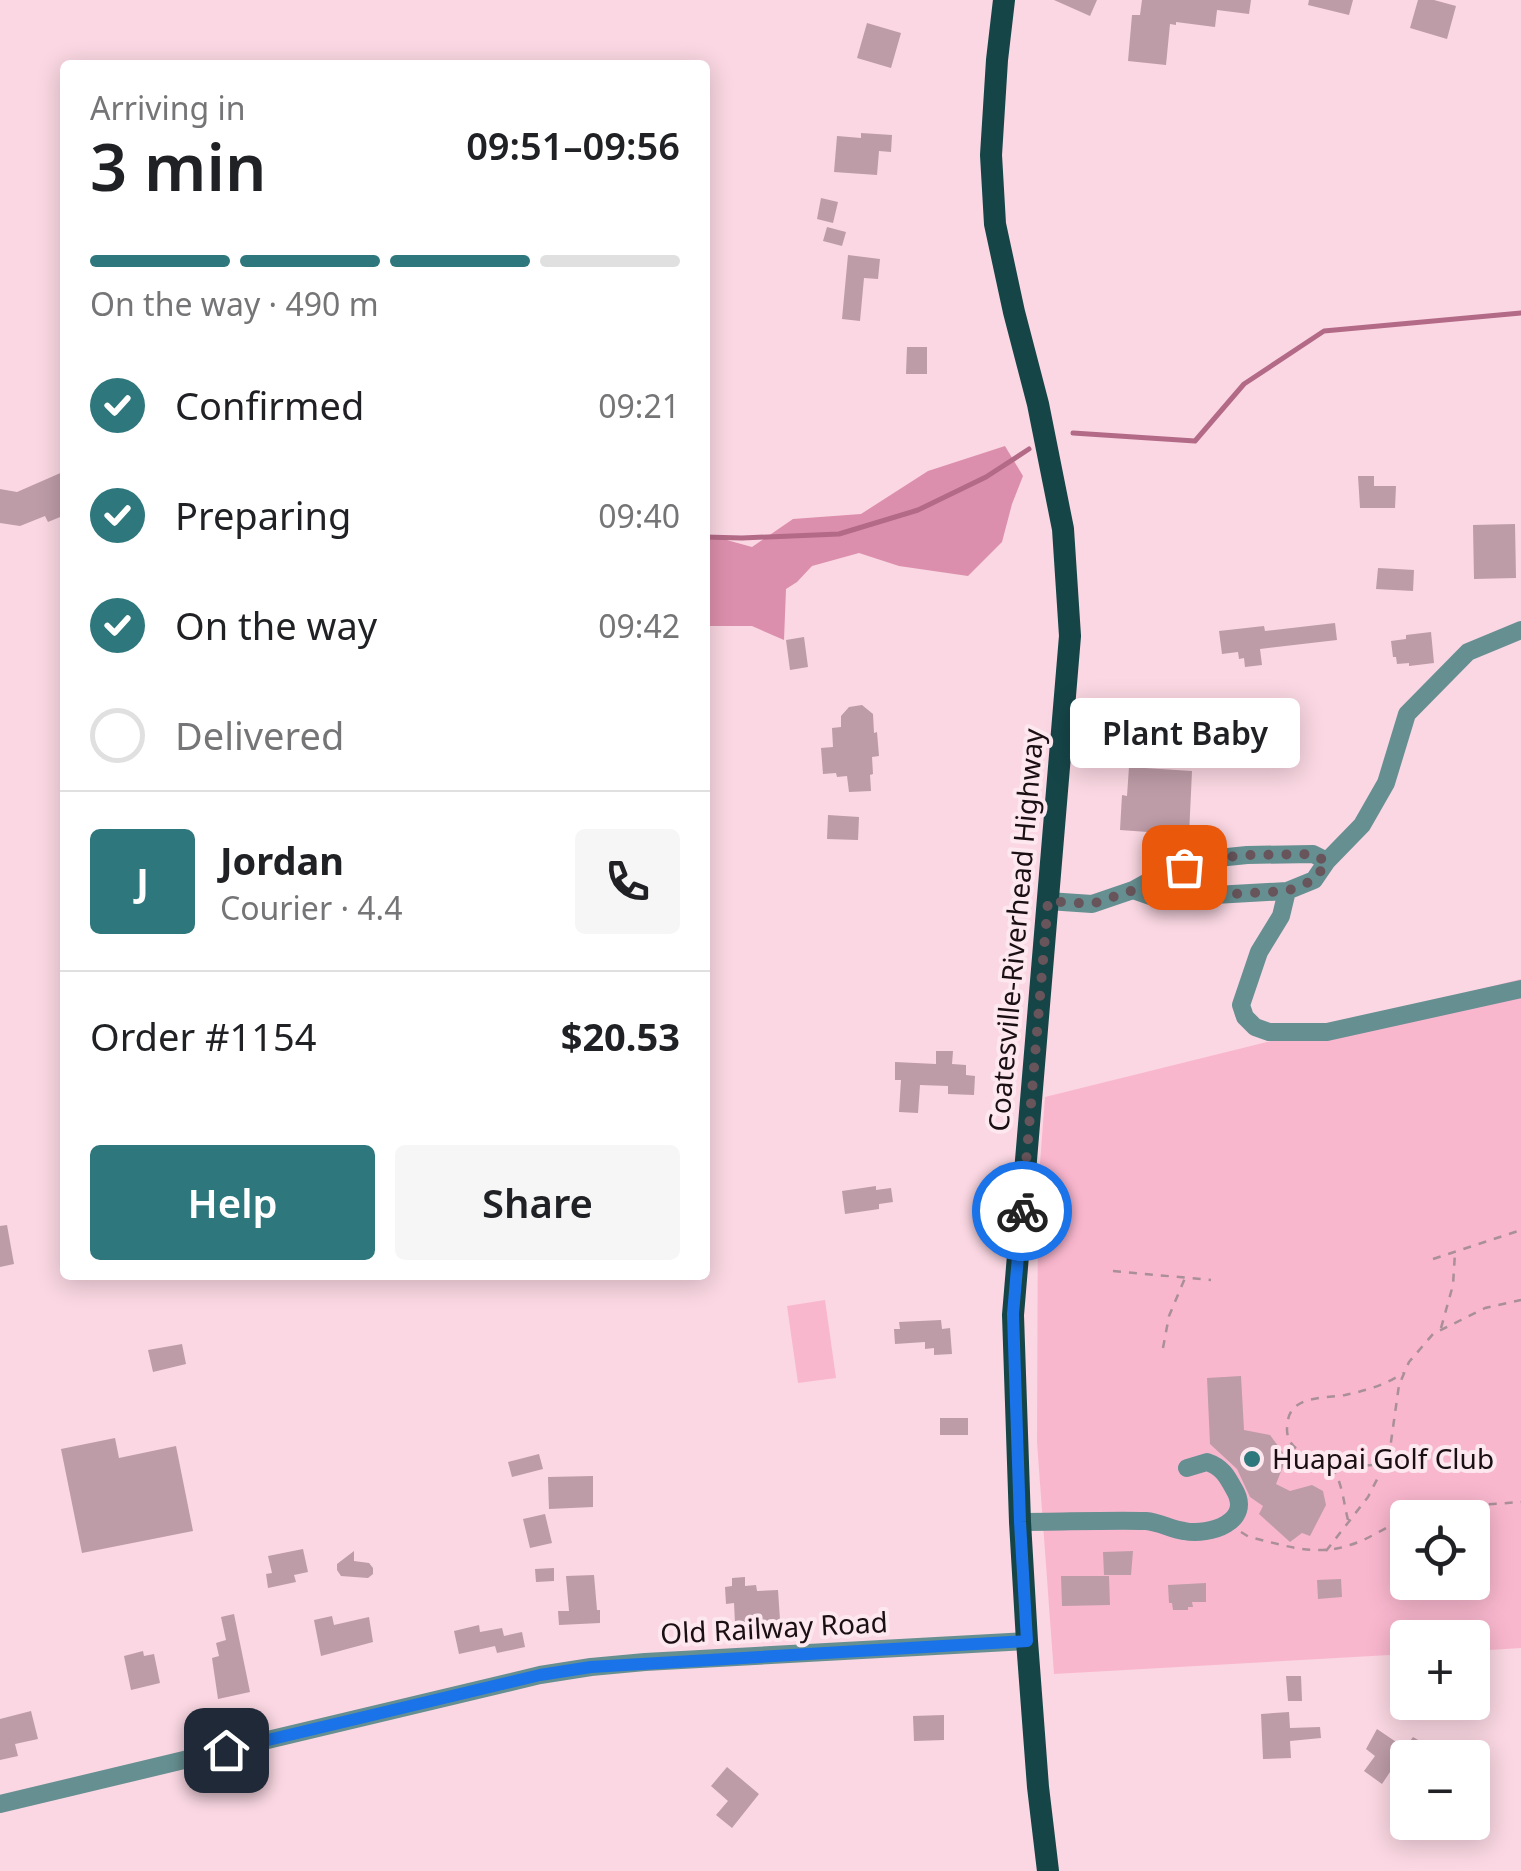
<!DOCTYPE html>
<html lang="en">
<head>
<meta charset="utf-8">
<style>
  :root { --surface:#fff; --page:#f6f6f6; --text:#202124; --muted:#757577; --line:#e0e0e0; --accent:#2e777c }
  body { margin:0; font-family:"Noto Sans",sans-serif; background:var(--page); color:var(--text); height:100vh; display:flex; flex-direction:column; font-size:38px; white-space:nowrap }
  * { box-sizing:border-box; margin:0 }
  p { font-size:32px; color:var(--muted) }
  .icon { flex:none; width:55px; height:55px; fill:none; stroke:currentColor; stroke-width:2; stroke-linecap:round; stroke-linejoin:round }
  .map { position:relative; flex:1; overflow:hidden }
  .side { position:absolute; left:60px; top:60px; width:650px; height:1220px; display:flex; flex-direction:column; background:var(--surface); border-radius:10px; box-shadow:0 5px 25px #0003 }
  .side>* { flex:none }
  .fabs { position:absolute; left:1390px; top:1500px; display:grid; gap:20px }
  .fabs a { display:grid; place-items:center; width:100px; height:100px; border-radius:10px; background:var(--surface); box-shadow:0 5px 25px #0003; font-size:50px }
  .pin { position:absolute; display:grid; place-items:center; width:85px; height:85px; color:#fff; margin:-42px; border-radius:20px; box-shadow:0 5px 15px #0006 }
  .courier { position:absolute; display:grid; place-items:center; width:100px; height:100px; margin:-50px; border:8px solid #1a73e8; border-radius:50%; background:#fff; color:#222; box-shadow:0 2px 12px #0007 }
  .bubble { position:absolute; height:70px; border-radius:10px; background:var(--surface); box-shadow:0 5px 25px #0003; font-size:32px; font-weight:600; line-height:70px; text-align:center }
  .overview em { font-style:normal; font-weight:600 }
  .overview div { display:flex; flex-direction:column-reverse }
  .overview { display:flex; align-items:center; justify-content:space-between; height:170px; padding:0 30px }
  h1 { font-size:65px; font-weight:600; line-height:75px }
  .bar { display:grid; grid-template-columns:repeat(4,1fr); gap:15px 10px; align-content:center; height:120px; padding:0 30px }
  .bar i { height:12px; border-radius:8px; background:var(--line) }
  .bar .selected { background:var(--accent) }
  .bar p { grid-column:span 4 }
  .line { display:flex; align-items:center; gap:25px; padding:0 30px; border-top:2px solid var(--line) }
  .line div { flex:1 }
  .round { display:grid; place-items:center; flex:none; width:105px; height:105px; border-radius:10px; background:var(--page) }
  ol { padding:0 30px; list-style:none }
  li { display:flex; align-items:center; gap:30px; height:110px }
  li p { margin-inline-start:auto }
  li .icon { padding:10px; border-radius:50%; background:var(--accent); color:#fff; stroke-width:4 }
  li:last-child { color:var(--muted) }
  li i { width:55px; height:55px; border:5px solid var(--line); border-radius:50% }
  .cta { display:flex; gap:20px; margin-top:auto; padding:20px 30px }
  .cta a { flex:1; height:115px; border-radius:10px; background:var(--accent); color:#fff; font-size:40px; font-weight:600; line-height:115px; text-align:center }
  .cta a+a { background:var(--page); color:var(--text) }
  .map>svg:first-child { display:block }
</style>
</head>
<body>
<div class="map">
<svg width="1521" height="1871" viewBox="0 0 1521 1871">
  <rect width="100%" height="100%" fill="#fad7e2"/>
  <path fill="#f9b7ce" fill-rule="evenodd" d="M1521,979V1648L1473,1651L1472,1638H1408L1407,1654L1054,1674L1037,1442L1038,1190L1045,1097ZM1408,1518H1472V1582H1408Z
    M825,1300L836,1378L798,1383L787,1306Z"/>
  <path fill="#dc8fac" d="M1005,446L1023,476L1012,504L1002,542L968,576L899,566L859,553L812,566L797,582L786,589L784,640L752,626H705V534L752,547L793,519L861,514L928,471Z"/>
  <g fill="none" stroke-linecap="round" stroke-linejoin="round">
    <path stroke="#b36a86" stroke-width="5" d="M1073,433L1195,441L1244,384L1324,331L1521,313
      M705,537L742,538L839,534L918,510L986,477L1029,449"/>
  </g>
  <path fill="#bd9ca7" d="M1054,0H1097L1090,16Z
    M1142,0H1251L1249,14L1217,10L1215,27L1176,22V25L1170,24L1166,65L1128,61L1132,15H1140Z
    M1309,0H1353L1349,15L1308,5Z
    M1418,0H1434L1456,6L1447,39L1410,28Z
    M867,23L901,33L891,68L857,58Z
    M861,133L892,135L891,152L879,151L877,175L834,172L837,136L861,138Z
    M821,198L838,202L833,223L817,219Z
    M827,227L846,232L842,246L823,241Z
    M848,255L880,259L878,279L864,278L860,321L842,319Z
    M907,347H927V374H906Z
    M65,471V515L48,522L45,516L20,526L0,523V489L17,492Z
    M1358,476H1374V486H1396L1395,508H1360Z
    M1515,524L1516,578L1474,579L1473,525Z
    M1378,568L1414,570L1413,591L1376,589Z
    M1335,623L1337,640L1260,649L1262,665L1245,667L1244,658L1239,659L1238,652L1222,654L1219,631L1264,626L1265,631Z
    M1431,632L1434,663L1409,666V663L1397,664L1396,657H1393L1391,641L1406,639V635Z
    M804,637L808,667L790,670L786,640Z
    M862,705L873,714L874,733L877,732L879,756L872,757L873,774L870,775L871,791L849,792L847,776L837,777L836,773L823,774L821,748L833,747L832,728L841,727V716L849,707Z
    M1129,767L1192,771L1189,835L1120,830L1122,795L1127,796Z
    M828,815L859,817L858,840L827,839Z
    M936,1051H953L952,1064L966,1065V1075L975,1076L974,1095L948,1094V1086L920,1085L918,1113L899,1112L901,1080H895V1062L936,1064Z
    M876,1186V1190L891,1188L893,1202L879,1204V1209L845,1214L842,1191Z
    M7,1225L14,1264L0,1267V1226Z
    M941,1320L942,1329L950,1328L952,1354L934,1355V1348L925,1349V1342L895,1344L894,1329H900L899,1322Z
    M182,1344L186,1364L153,1372L148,1350Z
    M1241,1376L1244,1430L1270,1435L1284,1454V1464L1276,1484L1290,1491L1312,1485L1323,1491L1326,1505L1310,1536L1302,1533L1290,1542L1259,1514L1263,1506L1250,1497L1237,1469L1210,1444L1207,1378Z
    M940,1418H968V1435H940Z
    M115,1438L119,1458L176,1446L193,1531L82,1553L61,1449Z
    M539,1454L543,1469L512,1477L508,1462Z
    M593,1476V1507L549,1509L548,1477Z
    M545,1514L552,1543L530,1548L523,1519Z
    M303,1549L308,1572L294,1575L296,1582L268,1588L266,1574L272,1573L268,1556Z
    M354,1551V1561L369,1563L373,1568V1574L368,1578L341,1576L337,1570V1564Z
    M1133,1551L1131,1575H1104L1103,1552Z
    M554,1568V1581L536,1582L535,1569Z
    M594,1575L597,1610H600V1623L559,1625L558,1611H569L566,1576Z
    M1061,1576H1109L1110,1605L1062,1606Z
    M745,1577V1586L756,1585L757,1591L778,1590L780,1620L735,1623L734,1603L726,1604L725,1587L732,1586V1578Z
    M1341,1579L1342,1597L1318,1599L1317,1580Z
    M1206,1583V1602H1192L1193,1607H1188V1610H1173L1172,1603H1169L1168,1585Z
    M234,1614L250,1692L218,1699L212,1658L219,1656L216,1643L226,1640L221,1617Z
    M332,1616L334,1625L369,1617L373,1642L321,1656L314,1620Z
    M479,1625L480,1632L502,1628L504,1636L522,1632L525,1647L497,1653L495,1646L459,1654L454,1631Z
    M143,1651L144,1656L154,1654L160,1683L131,1690L124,1656Z
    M1286,1676H1301L1302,1701H1288Z
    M31,1711L38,1739L15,1744L18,1756L0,1760V1719Z
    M1289,1712L1290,1728L1320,1727L1321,1738L1290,1741L1291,1758L1263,1759L1261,1714Z
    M944,1715V1740L914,1741L913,1716Z
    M1377,1729L1405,1748L1413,1737L1432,1748L1426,1758H1408V1776L1394,1766L1382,1784L1364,1771L1375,1756L1366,1749Z
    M727,1767L759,1794L732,1828L716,1815L728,1801L711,1786Z"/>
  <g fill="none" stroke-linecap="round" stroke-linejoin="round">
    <path stroke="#a98f97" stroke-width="2.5" stroke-dasharray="8 8" stroke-linecap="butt" d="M1433,1259L1521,1230
      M1113,1271L1211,1280
      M1441,1328L1453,1285L1455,1253
      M1163,1348L1169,1316L1185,1278
      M1333,1468L1385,1464
      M1410,1518L1478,1505L1521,1502
      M1348,1520C1344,1505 1342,1480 1332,1468C1318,1454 1288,1456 1287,1430C1287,1423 1288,1415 1293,1409C1304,1396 1329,1398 1345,1395C1364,1391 1386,1385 1403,1373
      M1241,1532L1249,1537C1284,1545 1315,1557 1350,1545C1370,1539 1388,1525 1408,1518
      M1326,1551L1368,1497L1389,1456L1399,1385L1409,1362L1433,1334L1485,1308L1521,1300"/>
    <path stroke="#668f91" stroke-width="18" d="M1327,861L1362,825L1386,783L1407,714L1468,652L1521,630
      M1287,891L1281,916L1259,952L1241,1005L1245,1017L1255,1027L1269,1032H1327L1521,989
      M1048,901L1092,904L1133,890L1160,875L1208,859L1247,855L1313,854L1327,861L1314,880L1287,891L1162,898L1153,897L1133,890
      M1020,1522C1062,1522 1104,1520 1146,1521C1159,1522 1171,1529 1184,1531C1209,1536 1254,1522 1234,1489C1227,1476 1222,1467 1207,1462L1187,1468
      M0,1804L540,1675L591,1667L645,1662L1027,1641"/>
    <path stroke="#164548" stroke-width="22" d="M1004,0L997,60L991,155L995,224L1014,312L1038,404L1063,529L1070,636L1013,1315L1020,1522L1027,1641L1038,1787L1048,1871"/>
  </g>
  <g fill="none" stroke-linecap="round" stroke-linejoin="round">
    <path stroke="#68555b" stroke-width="10" stroke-dasharray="0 18" d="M1022,1211L1048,901L1092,904L1134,890L1153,897L1162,898L1287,891L1314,880L1327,862L1313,854L1246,855L1208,859L1184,867"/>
    <path stroke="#1a73e8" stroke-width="12" d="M226,1750L540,1675L591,1667L1027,1641L1020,1522L1013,1314L1022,1211"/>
  </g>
  <circle fill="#2e777c" stroke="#fee8ef" stroke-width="4" cx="1252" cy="1459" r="10"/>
  <g text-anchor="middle" stroke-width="8" stroke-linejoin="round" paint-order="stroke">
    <g font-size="28" fill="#1a0f13" stroke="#fee8ef">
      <text transform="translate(1016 930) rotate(-85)" y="10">Coatesville-Riverhead Highway</text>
      <text transform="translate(774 1628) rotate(-3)" y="10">Old Railway Road</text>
    </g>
    <g font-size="28" fill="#1a0f13" stroke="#fee8ef" text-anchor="start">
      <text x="1272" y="1469">Huapai Golf Club</text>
    </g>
  </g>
</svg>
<div class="fabs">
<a><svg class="icon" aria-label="locate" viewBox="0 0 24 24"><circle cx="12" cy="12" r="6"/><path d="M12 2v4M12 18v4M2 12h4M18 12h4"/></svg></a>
<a>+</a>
<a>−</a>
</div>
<div class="pin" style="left:1184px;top:867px;background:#ea580c"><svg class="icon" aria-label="bag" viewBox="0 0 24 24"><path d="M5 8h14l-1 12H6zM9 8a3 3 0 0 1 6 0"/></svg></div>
<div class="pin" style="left:226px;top:1750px;background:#1f2937"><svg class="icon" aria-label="home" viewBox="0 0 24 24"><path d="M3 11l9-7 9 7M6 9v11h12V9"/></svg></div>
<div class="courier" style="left:1022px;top:1211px"><svg class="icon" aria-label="bike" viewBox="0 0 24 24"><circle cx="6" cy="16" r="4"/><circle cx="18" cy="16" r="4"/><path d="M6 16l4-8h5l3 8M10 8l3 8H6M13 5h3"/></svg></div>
<div class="bubble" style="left:1070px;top:698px;width:230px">Plant Baby</div>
<section class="side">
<div class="overview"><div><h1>3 min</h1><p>Arriving in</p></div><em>09:51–09:56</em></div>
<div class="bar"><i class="selected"></i><i class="selected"></i><i class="selected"></i><i></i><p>On the way · 490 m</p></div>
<ol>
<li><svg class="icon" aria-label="check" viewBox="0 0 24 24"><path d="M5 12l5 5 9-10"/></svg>Confirmed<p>09:21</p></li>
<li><svg class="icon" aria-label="check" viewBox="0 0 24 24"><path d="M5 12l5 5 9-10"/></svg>Preparing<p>09:40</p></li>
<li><svg class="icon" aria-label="check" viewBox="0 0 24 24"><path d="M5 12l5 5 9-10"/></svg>On the way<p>09:42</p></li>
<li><i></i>Delivered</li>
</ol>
<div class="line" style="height:180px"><b class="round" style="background:var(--accent);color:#fff">J</b><div><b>Jordan</b><p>Courier · 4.4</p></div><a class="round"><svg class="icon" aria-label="phone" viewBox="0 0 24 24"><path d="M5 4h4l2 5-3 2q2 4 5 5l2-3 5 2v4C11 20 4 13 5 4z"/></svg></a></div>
<div class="line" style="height:130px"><div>Order #1154</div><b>$20.53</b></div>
<div class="cta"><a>Help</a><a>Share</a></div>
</section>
</div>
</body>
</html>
